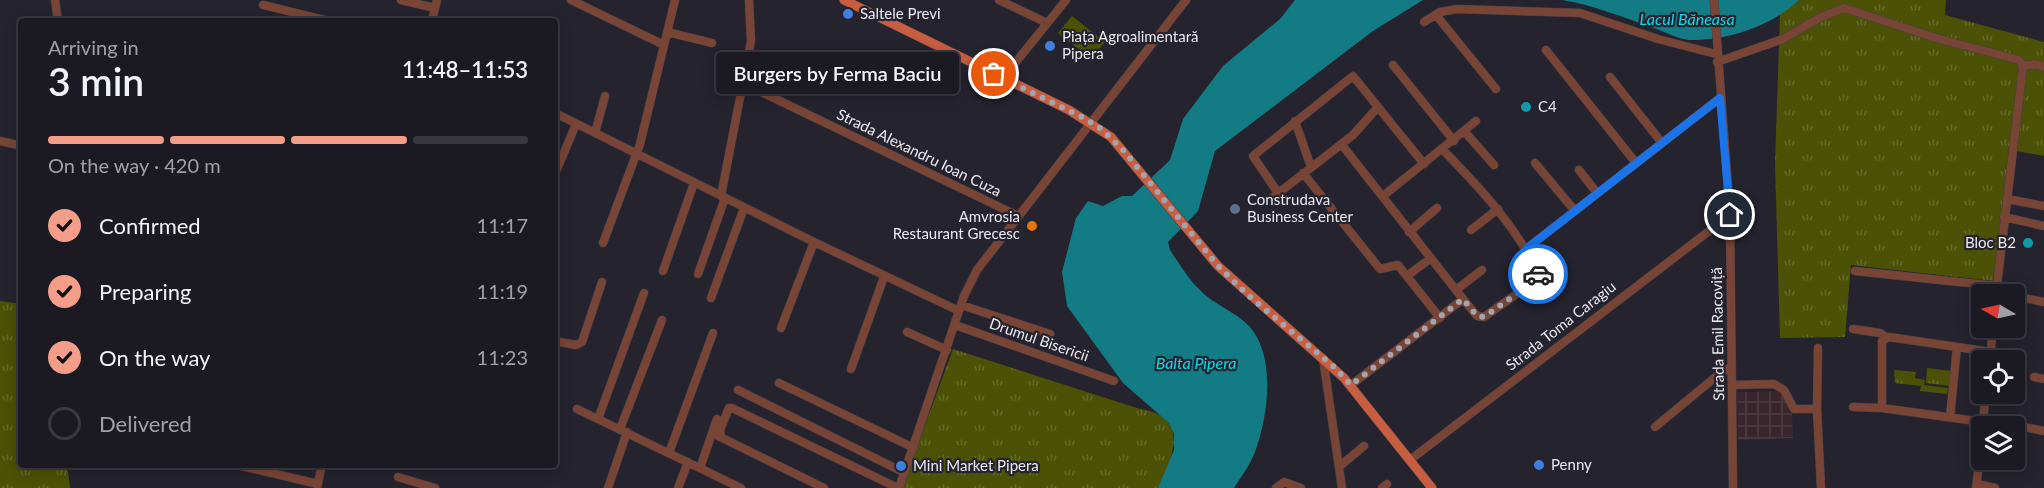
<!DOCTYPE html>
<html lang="en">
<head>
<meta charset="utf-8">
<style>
  :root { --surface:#1b1a22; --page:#28272f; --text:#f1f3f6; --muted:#a0a1a5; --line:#393840; --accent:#f49e8a }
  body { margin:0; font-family:Lato,sans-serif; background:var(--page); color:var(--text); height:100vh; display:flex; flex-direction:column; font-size:22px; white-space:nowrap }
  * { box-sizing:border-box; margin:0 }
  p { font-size:20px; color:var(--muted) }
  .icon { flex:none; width:33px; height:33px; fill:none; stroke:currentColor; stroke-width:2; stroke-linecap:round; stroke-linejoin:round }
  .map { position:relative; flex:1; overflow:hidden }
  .panel { position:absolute; left:18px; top:18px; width:540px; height:450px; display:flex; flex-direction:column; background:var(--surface); border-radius:6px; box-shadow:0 3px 15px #0003,0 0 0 2px var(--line) }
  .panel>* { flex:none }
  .needle { width:39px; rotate:279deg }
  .fabs { position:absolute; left:1971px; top:284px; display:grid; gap:12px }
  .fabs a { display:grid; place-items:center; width:54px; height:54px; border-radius:6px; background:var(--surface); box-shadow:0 3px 15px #0003,0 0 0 2px var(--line); font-size:30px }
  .pin { position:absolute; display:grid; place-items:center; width:51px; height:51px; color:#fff; margin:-26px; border:3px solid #fff; border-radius:50%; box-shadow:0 2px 6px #0007 }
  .courier { position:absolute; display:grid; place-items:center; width:60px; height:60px; margin:-30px; border:4px solid #1a73e8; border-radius:50%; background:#fff; color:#222; box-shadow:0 2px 8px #0007 }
  .bubble { position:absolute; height:42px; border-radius:6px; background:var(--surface); box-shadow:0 3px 15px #0003,0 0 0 2px var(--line); font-size:20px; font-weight:600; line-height:42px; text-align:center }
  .summary em { font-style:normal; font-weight:600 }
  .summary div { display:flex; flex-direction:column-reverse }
  .summary { display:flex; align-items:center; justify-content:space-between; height:102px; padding:0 30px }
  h1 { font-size:39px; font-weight:600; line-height:45px }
  .bar { display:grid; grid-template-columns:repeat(4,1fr); gap:9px 6px; align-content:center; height:72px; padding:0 30px }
  .bar i { height:8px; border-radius:4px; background:var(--line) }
  .bar .active { background:var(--accent) }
  .bar p { grid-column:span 4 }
  ol { padding:0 30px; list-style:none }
  li { display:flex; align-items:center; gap:18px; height:66px }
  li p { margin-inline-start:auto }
  li .icon { padding:6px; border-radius:50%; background:var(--accent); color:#111; stroke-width:4 }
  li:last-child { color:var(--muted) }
  li i { width:33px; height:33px; border:3px solid var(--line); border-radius:50% }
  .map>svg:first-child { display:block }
</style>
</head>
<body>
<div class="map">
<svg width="2044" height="488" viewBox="0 0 2044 488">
  <defs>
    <pattern id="industrial-grid" width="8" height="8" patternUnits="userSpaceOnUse" patternTransform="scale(1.5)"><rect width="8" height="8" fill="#39262c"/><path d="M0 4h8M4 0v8" fill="none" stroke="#4c3b41"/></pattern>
    <pattern id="grass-tufts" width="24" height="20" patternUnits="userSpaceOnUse" patternTransform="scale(1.5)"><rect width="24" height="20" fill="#4b5105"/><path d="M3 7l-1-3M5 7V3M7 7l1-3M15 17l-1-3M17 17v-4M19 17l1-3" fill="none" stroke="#656a2a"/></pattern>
  </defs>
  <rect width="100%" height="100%" fill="#24232e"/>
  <path fill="url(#industrial-grid)" d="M1779,391L1792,411L1793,438L1738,440L1737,392Z"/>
  <path fill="url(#grass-tufts)" d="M1799,0H1946L1945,15L2044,42V156L2011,150L1993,281L1851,265L1845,337L1780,338L1775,163L1780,14Z
    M0,301L21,304V465H67L70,488H0Z
    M953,349L1140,409C1190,416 1174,457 1158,488H902Z
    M1927,368L1952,371L1950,386L1926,383Z
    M1894,370L1916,372L1915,378L1925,380L1924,385L1948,388L1947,394L1920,391L1921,386L1895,383Z"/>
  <path fill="#4b5105" d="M1072,16L1105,42L1091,59L1058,33Z"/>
  <path fill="#127b84" d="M1295,0H1423L1373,31L1215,151L1198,211L1168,242L1170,250C1179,263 1188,279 1200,290C1213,304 1234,311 1248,325C1277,355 1268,417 1255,452C1250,465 1241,477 1234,488H1158L1174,450V434L1169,423L1123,383L1067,306L1062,272L1076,218L1088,201L1103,206L1122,196H1132L1170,160L1183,119L1223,66L1280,19Z
    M1562,0H1799C1772,26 1727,41 1689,40C1678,39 1665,32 1654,28C1624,18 1594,5 1562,0Z"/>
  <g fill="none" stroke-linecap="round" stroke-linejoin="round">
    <defs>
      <path id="minor" d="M55,0L58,21
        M401,0L435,8
        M571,0L664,45
        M999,0L1047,23
        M1714,0L1730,215L1733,488
        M263,5L329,21
        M1436,15L1496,89
        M432,21L437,0
        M1424,22L1440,12L1457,9L1580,13L1658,39L1716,54
        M667,32L712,43
        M1546,50L1636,163
        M1717,62L1783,39L1821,17L1844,8L1936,38L2019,60L2023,66L1996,294
        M1393,65L1454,141
        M2023,66L2035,64L2044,67
        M1610,77L1662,143
        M1003,78L1066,0
        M743,83L1018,216
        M555,113L814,242L959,311
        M1295,121L1311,167
        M1464,131L1494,165
        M595,133L605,96
        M0,141L18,145
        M1342,145L1463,299L1477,316L1484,317L1535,281L1538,272C1514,224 1480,188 1443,150
        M1535,163L1575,211
        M1579,170L1597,193
        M1303,173L1380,269L1398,265L1440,318
        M555,174L576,124
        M1278,193L1253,156L1353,76L1424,164
        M721,196L751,41L749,0
        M1383,196L1476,121
        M2007,199L2044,206
        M1267,202L1353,135L1378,107
        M2004,217L2044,226
        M1471,230L1498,209
        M1409,232L1437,208
        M603,243L640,144L675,0
        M1526,249L1720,98
        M663,271L694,183
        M1855,271L1997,286
        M698,274L725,198
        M1407,276L1431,258
        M1456,290L1482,270
        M2014,296L2044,302
        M711,298L744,208
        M961,305L1050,334
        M955,325L1114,381
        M781,328L814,242
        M1853,329L1880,333L1886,337
        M907,332L947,350
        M555,341L576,345L582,342L602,282
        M1818,348L1817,409L1821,488
        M1323,358L1342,488
        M1990,360L1993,327
        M851,369L884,277
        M2034,377L2044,379
        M779,383L914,448
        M1351,385L1463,299
        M1732,385L1774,384L1784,390L1794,409H1817
        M738,390L905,473
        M1853,407L1882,408
        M577,409L741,488
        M1950,417L1957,347
        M598,419L644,293
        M1984,419L2044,431
        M1983,421L1986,393
        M1983,422L1882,408V341L1889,337L1991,352
        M1655,427L1724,370L1732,368
        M620,429L662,320
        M712,433L824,488
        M721,437L720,430L729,408H732L898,488
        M669,453L713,333
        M1410,460L1730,215
        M238,465L318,484
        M1340,466L1364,446
        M700,468L717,419
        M398,477L435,488
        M1977,484L1995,488
        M317,487L322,465
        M608,488L627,432
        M678,488L688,462
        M899,488L964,296L977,270L1186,0
        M1276,488L1284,482L1301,488
        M1382,488L1387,484
        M1976,488L1982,438"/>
      <path id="major" d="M844,0L1069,110L1111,137L1218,266L1344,378L1432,488"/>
    </defs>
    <use href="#minor" stroke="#403f49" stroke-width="9"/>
    <use href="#major" stroke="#403f49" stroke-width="10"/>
    <use href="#minor" stroke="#784435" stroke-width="8"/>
    <use href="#major" stroke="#c85d40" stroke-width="9"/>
  </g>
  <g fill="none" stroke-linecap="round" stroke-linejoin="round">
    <path stroke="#a5a4ac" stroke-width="6" stroke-dasharray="0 10.8" d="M994,74L1080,116L1100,128L1124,151L1218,266L1249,296L1333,366L1351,385L1463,299L1477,316L1484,317L1535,281L1538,274"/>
    <path stroke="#1a73e8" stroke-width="8" d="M1538,274L1526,249L1720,98L1730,215"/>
  </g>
  <g fill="#3f7fe0" stroke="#24232e" stroke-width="2">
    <circle cx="848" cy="14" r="6"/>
    <circle cx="1050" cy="46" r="6"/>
    <circle cx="1539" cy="465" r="6"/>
    <circle cx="901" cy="466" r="6"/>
  </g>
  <g fill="#0f9aa8" stroke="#24232e" stroke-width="2">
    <circle cx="1526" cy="107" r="6"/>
    <circle cx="2028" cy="243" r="6"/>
  </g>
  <circle fill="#5c6f8a" stroke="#24232e" stroke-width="2" cx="1235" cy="209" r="6"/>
  <circle fill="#e8710a" stroke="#24232e" stroke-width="2" cx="1032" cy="226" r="6"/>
  <g text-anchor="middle" stroke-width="4.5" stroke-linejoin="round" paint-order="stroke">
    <g font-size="15" fill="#eae9f0" stroke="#24232e" text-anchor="start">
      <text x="860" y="19">Saltele Previ</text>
      <text x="1062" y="42">Piața Agroalimentară<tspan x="1062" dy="17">Pipera</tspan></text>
      <text x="1538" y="112">C4</text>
      <text x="1247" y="205">Construdava<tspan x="1247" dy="17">Business Center</tspan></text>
      <text x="1020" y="222" text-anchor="end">Amvrosia<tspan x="1020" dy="17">Restaurant Grecesc</tspan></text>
      <text x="2016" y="248" text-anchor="end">Bloc B2</text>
      <text x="1551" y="470">Penny</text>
      <text x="913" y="471">Mini Market Pipera</text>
    </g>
    <g font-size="15" fill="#eae9f0" stroke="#24232e">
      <text transform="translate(919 153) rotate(26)" y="5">Strada Alexandru Ioan Cuza</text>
      <text transform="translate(1561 326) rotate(-38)" y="5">Strada Toma Caragiu</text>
      <text transform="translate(1718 334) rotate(-91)" y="5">Strada Emil Racoviță</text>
      <text transform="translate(1039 340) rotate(19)" y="5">Drumul Bisericii</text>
    </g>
    <g font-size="16" font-style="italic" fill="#0adcee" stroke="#24232e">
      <text x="1687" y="25">Lacul Băneasa</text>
      <text x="1196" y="369">Balta Pipera</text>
    </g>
  </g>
</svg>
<div class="fabs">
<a><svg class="needle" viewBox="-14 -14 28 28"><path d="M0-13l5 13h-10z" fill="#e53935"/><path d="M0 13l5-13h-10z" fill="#a0a1a5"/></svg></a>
<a><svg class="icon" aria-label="locate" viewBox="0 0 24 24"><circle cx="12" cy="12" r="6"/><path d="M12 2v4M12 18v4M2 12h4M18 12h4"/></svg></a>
<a><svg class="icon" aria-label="layers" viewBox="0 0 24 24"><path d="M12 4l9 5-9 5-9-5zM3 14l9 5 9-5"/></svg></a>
</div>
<div class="pin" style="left:994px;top:74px;background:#ea580c"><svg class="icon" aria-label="bag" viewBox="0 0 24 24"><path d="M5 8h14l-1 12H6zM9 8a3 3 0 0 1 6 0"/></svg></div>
<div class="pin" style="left:1730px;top:215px;background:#1f2937"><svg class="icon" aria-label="home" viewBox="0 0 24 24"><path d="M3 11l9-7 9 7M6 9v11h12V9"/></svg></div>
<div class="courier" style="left:1538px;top:274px"><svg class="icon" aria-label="car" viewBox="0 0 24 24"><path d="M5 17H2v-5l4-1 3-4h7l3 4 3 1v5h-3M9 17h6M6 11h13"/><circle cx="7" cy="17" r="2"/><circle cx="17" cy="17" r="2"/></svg></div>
<div class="bubble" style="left:716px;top:52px;width:243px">Burgers by Ferma Baciu</div>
<section class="panel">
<div class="summary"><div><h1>3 min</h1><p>Arriving in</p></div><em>11:48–11:53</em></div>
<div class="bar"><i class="active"></i><i class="active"></i><i class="active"></i><i></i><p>On the way · 420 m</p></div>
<ol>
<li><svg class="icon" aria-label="check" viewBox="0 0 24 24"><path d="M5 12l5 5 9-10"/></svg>Confirmed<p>11:17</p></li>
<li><svg class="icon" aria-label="check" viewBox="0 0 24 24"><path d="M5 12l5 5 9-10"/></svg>Preparing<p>11:19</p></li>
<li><svg class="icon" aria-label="check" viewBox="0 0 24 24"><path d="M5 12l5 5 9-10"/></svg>On the way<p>11:23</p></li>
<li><i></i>Delivered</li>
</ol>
</section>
</div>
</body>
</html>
